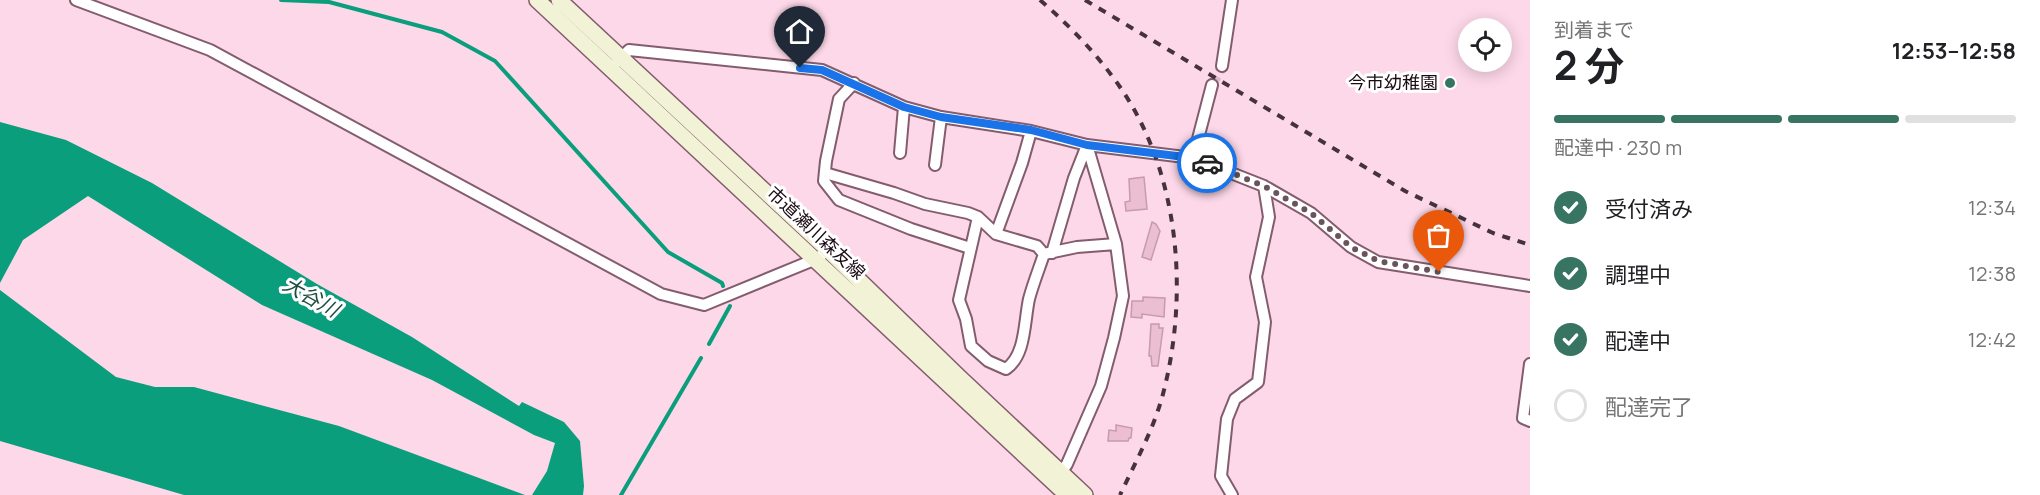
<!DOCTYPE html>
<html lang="ja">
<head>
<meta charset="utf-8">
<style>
  :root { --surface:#fff; --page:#f2f2f2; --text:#202124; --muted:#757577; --line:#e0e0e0; --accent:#377562 }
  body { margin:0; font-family:Manrope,"Noto Sans JP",sans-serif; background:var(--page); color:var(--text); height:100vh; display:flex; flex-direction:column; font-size:22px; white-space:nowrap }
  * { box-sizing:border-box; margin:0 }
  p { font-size:20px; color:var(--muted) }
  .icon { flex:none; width:33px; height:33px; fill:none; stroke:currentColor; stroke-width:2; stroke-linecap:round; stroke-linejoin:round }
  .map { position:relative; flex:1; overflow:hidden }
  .panel { display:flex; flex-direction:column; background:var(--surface); width:510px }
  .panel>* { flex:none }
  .tools { position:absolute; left:1458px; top:18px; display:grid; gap:12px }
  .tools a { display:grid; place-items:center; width:54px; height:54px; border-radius:50%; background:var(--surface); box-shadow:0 3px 15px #0003; font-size:30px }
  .pin { position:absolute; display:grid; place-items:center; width:51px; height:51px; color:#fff; margin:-62px -26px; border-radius:50% 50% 50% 0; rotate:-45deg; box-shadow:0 0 6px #0007 }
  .pin .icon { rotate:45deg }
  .courier { position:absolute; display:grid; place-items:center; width:60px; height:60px; margin:-30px; border:4px solid #1a73e8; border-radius:50%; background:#fff; color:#222; box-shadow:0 2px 8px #0007 }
  .overview em { font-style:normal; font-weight:700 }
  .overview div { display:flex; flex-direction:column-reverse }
  .overview { display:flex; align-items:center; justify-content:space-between; height:102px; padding:0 24px }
  h1 { font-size:39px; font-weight:700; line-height:45px }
  .bar { display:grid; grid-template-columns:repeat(4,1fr); gap:9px 6px; align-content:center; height:72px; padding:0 24px }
  .bar i { height:8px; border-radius:4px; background:var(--line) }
  .bar .selected { background:var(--accent) }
  .bar p { grid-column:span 4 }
  ol { padding:0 24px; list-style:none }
  li { display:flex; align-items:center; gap:18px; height:66px }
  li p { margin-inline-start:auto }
  li .icon { padding:6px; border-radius:50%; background:var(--accent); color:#fff; stroke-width:4 }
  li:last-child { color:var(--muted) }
  li i { width:33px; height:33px; border:3px solid var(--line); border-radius:50% }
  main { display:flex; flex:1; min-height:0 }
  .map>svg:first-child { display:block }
</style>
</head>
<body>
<main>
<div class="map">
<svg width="1530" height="495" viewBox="0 0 1530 495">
  <rect width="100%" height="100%" fill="#fdd8e8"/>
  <path fill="#0b9e7d" d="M0,122L66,140L152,183L317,284L412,337L519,406L522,402L564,422L580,441L584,486L583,495H532L547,471L555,443L534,435L432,380L262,305L88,196L23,240L0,283Z
    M0,290L116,377L155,387H194L339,426L525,495H184L0,441Z"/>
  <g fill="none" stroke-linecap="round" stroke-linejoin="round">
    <path stroke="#0b9e7d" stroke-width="4" d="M281,0L329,2L442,32L495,61L668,252L722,283L723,286
      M709,344L730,306
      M621,495L701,358"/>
  </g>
  <path fill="#ebbed2" stroke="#c69bae" stroke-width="1.5" d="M1144,177L1147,209L1126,211L1125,202L1130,201L1129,179Z
    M1152,222L1156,224L1160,231L1151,260L1142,257Z
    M1143,297L1165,298L1164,317L1142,314V318L1131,317L1132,301H1143Z
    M1151,324H1159V328H1163L1158,366H1152L1151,356H1149Z
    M1116,425L1132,428L1131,438H1129L1128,441H1108L1109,430L1116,431Z"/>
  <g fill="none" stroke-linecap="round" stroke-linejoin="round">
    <path stroke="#dbb9c8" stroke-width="10" stroke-dasharray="10 5" stroke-linecap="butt" d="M1212,85L1222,66"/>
    <defs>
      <path id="street" d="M76,0L210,50L661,294L704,305L816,259L828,250
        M617,62L629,50L822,70L904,107L941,117L1031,131L1087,145L1193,158L1264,186L1311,213L1351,247L1378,262L1530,286
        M1222,66L1232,0
        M854,83L839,99L826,161L824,181L839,200L911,229L970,248
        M900,153L904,107
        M1193,158L1212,85
        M935,165L941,117
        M825,173L894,193L925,204L968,213L978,217L996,234L1037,246L1044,254
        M978,217L959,300L966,319L971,346L988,361L1006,369C1026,355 1024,322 1029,299C1033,284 1039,269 1044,254L1077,247L1116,244
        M996,234L1022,163L1031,131
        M1052,253L1074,178L1087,145
        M1530,364L1523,418L1530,421
        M1061,473L1067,464L1101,386L1114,338L1123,296L1116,244L1087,145
        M1232,495L1221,476L1227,419L1235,399L1258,382L1265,322L1256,277L1269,217L1264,186"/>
      <path id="secondary" d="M537,0L1067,495
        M559,0L828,250L960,378L1085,495"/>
    </defs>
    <use href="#street" stroke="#835c6e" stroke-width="14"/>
    <use href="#secondary" stroke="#835c6e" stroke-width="18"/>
    <use href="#street" stroke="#fff" stroke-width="10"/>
    <use href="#secondary" stroke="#f1f2d6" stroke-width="15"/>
    <path stroke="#45323a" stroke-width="4" stroke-dasharray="8 8" stroke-linecap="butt" d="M1040,0C1070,26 1097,54 1120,87C1179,172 1189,291 1164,390C1155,427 1136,461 1120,495
      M1085,0L1405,191L1493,233L1530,245"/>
  </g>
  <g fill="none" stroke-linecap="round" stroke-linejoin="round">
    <path stroke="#69535d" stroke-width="6" stroke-dasharray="0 10.8" d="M1207,163L1264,186L1311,213L1351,247L1378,261L1439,272"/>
    <path stroke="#1a73e8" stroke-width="8" d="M800,68L822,70L904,107L941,117L1031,130L1087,145L1193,158L1207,163"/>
  </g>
  <circle fill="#377562" stroke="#fff" stroke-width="2" cx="1450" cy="83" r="6"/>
  <g text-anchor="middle" stroke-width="6" stroke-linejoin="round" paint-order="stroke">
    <g font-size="18" fill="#1a0b12" stroke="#fff" text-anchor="end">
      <text x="1438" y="89">今市幼稚園</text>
    </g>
    <g font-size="18" fill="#1a0b12" stroke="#fff">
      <text transform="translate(816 233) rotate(43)" y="6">市道瀬川森友線</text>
    </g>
    <g font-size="20" font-style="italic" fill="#1c4e3f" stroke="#fff">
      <text transform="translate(311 297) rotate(29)" y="7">大谷川</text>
    </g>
  </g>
</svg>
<div class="tools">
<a><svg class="icon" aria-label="locate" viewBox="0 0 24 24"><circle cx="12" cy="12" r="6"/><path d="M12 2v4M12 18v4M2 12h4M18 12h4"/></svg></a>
</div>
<div class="pin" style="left:1439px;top:272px;background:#ea580c"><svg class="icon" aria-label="bag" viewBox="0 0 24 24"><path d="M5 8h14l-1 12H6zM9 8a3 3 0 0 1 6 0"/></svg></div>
<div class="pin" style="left:800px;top:68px;background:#1f2937"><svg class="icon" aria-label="home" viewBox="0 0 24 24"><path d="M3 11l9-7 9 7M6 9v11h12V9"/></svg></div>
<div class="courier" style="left:1207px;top:163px"><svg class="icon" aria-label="car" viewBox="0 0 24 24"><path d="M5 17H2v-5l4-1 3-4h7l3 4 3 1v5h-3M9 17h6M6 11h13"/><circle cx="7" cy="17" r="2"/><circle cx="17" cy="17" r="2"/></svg></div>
</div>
<section class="panel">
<div class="overview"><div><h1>2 分</h1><p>到着まで</p></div><em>12:53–12:58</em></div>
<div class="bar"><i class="selected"></i><i class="selected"></i><i class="selected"></i><i></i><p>配達中 · 230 m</p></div>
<ol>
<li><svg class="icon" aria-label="check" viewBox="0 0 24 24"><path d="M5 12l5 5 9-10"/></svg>受付済み<p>12:34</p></li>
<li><svg class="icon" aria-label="check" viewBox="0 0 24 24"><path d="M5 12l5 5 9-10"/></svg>調理中<p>12:38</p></li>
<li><svg class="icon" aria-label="check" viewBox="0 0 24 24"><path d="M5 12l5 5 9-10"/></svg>配達中<p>12:42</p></li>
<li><i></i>配達完了</li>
</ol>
</section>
</main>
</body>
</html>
